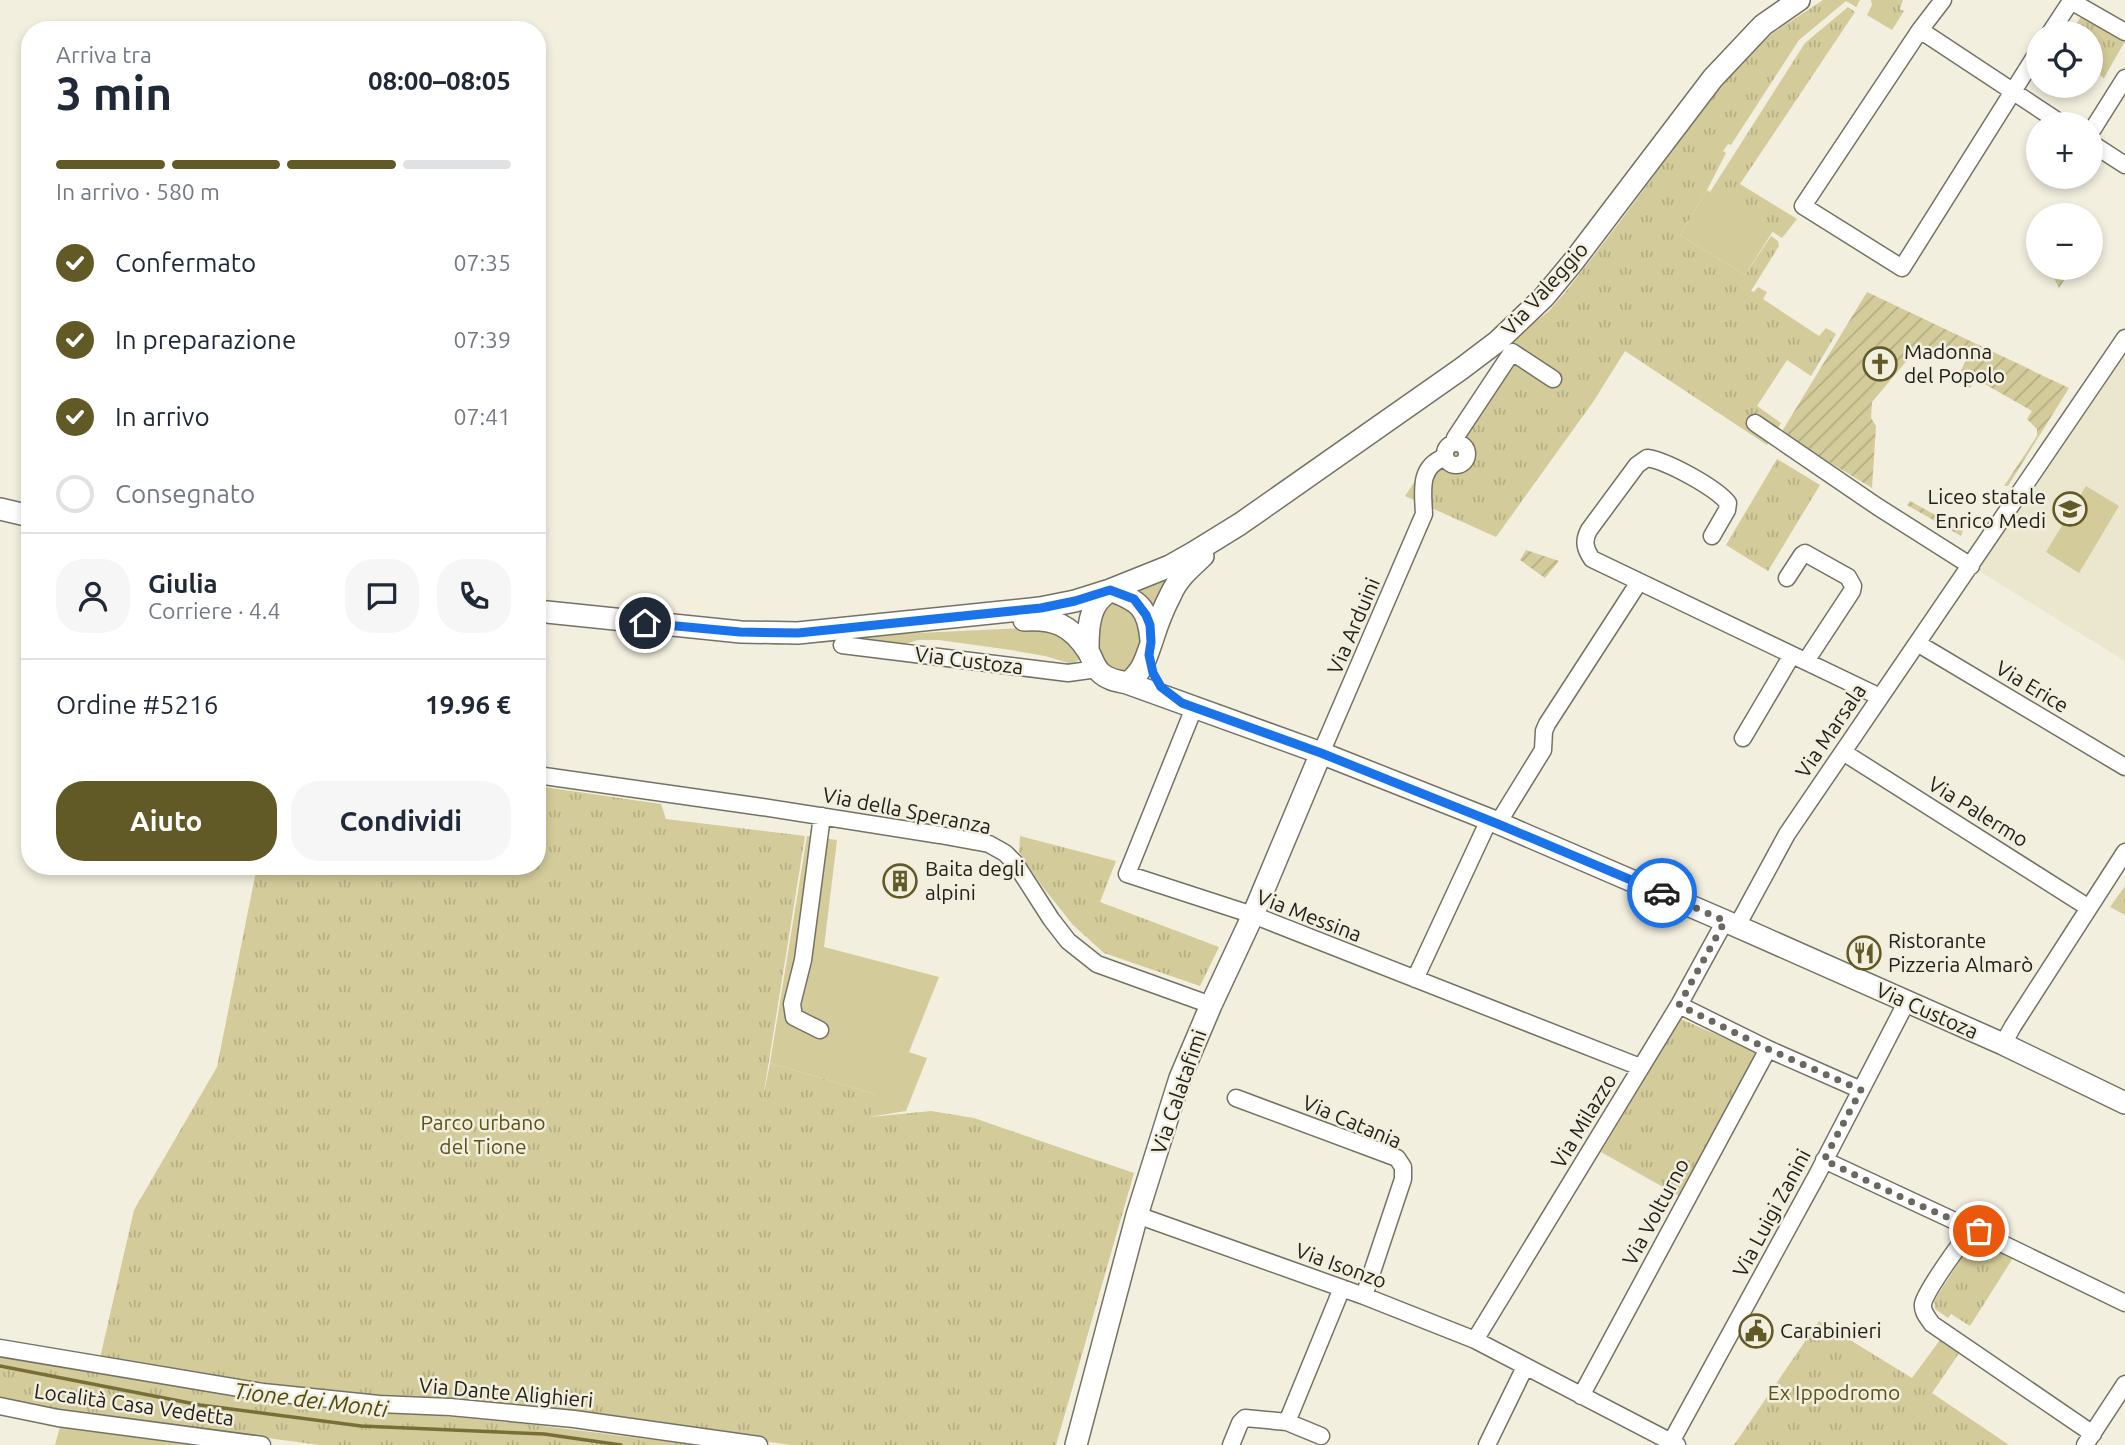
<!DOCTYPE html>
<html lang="it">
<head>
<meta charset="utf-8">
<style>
  :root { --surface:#fff; --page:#f6f6f7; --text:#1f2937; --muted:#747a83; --line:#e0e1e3; --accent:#625a26 }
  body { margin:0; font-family:Ubuntu,sans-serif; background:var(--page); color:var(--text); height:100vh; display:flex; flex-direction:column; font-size:26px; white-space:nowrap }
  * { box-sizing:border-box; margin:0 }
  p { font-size:23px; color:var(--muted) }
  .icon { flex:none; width:38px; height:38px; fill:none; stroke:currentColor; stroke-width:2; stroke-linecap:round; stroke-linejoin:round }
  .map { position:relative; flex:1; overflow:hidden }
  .sheet { position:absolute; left:21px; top:21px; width:525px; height:854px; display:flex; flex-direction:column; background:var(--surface); border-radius:28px; box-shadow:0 4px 10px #0003 }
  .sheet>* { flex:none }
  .tools { position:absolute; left:2026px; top:21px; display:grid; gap:14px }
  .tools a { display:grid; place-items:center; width:77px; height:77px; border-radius:50%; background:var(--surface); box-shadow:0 4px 10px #0003; font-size:35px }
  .pin { position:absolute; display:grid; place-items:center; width:60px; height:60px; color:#fff; margin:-30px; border:4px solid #fff; border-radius:50%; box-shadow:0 2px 7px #0007 }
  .courier { position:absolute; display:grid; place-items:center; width:70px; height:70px; margin:-35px; border:5px solid #1a73e8; border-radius:50%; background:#fff; color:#222; box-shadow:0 2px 9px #0007 }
  .headline em { font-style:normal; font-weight:600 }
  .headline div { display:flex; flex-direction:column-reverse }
  .headline { display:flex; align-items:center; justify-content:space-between; height:119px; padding:0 35px }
  h1 { font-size:46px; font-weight:600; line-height:52px }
  .bar { display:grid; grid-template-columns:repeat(4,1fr); gap:10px 7px; align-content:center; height:84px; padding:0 35px }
  .bar i { height:9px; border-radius:5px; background:var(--line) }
  .bar .selected { background:var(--accent) }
  .bar p { grid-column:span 4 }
  .line { display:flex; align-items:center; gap:18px; padding:0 35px; border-top:2px solid var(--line) }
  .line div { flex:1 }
  .round { display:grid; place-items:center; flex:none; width:74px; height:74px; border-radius:28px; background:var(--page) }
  ol { padding:0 35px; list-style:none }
  li { display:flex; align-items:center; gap:21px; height:77px }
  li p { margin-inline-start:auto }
  li .icon { padding:7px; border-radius:50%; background:var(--accent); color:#fff; stroke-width:4 }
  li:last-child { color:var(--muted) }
  li i { width:38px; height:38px; border:4px solid var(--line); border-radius:50% }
  .button { display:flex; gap:14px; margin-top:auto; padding:14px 35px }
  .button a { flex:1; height:80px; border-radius:28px; background:var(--accent); color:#fff; font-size:28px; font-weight:600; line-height:80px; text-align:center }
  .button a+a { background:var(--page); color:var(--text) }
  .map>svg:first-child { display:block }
</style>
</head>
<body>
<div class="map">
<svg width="2125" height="1445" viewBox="0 0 2125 1445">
  <defs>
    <pattern id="park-tufts" width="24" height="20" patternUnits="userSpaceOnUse" patternTransform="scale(1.75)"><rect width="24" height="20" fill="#d3cb99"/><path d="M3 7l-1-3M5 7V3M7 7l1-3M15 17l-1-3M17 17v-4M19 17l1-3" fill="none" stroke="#b5ae83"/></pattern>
    <pattern id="garden-furrows" width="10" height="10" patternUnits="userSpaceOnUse" patternTransform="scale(1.75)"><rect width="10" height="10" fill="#d3cb99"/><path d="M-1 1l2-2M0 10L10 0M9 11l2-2" fill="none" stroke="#b5ae83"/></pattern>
  </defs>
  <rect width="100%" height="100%" fill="#f2efdf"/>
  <path fill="#ebe7cf" d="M2125,350V661L1974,568Z"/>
  <path fill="#d3cb99" d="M1707,190L1773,231L1745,275L1680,235Z
    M2086,486L2119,506L2079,573L2046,552Z
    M1166,578L1169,580L1157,613L1139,595L1141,589Z
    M1114,601L1135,612C1137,620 1141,630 1142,638C1142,650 1129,678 1114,671C1089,661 1095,614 1114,601Z
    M1022,628C1051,628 1063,631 1080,656L1079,660L1072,664L1045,656L1011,650L939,640H918L905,644L854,641L772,645L773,640Z
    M807,836L837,840L824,947L939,977L909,1052L927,1058L906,1111L869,1117L875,1094L770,1063Z
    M61,1423L204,1445H55Z"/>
  <path fill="url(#park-tufts)" d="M1823,0H1860L1856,7L1846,1L1799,40L1731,145L1728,144L1723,151L1726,153L1707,190L1680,235L1745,275L1771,236L1778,241L1779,246L1751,291L1754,292L1758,287L1767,292L1763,299L1819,336L1826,328L1836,334L1811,376L1787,360L1757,406L1781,423L1767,445L1625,351L1593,402L1496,537L1405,496L1509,342L1548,312L1568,289L1619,223L1717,90L1755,49L1773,33Z
    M1871,0H1903L1900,9L1904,11L1892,30L1867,15L1872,5Z
    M1848,7L1855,12L1740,184L1797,219L1782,238L1710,192L1805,43Z
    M2083,13L2125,38V41L2104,78L2091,69V33H2071Z
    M1777,459L1820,485L1768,571L1726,545Z
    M537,786L661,804L666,819L805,836L763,1098L770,1063L875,1094L870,1117L931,1111L974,1118L1134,1173L1056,1445H792L507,1407L359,1397L249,1383L100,1358L134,1210L217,1067L257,866H537Z
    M1020,836L1116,861L1100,902L1219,947L1200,986L1104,953L1073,925L1042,886L1019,852Z
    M2125,886V915L2110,907Z
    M1681,1019L1756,1052L1679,1196L1601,1152Z
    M1980,1242L2013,1258L1970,1326L1951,1314L1948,1318L1935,1309L1934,1301L1970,1245Z
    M1819,1321L1912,1378L1940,1340L1960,1352L1932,1393L2009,1445H1734Z
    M0,1354L250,1399L519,1423L695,1445H320L52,1409L0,1398Z"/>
  <path fill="url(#garden-furrows)" d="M2049,268H2072L2059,288Z
    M1867,292L2069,388L2008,486H2004L2037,436V429L2027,419L2032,411L1976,379L1970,388L1960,382L1964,374L1960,372L1968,357L1920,345L1872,402L1871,418L1876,426L1872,488L1781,433Z
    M1910,501L1963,530L1961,536L1907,505Z
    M1526,550L1559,561L1545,578L1520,560Z"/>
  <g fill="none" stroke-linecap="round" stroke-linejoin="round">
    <path stroke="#786f38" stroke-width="3.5" d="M0,1366L200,1405L361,1426L544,1434L621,1445"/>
    <defs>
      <path id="street" d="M1943,0L1920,30L1803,206L1902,268L2039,50
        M1920,30L2062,124
        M2050,33L2071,1L2125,32
        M2091,132L2125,78
        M2091,143L2125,165
        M1755,423L1878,507L1971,566
        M1455,443V438L1512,352L1553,379
        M1445 454a11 11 0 1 1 22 0a11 11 0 1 1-22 0Z
        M1712,536L1727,510L1728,503C1715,487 1667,461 1647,458L1637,465L1589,530C1583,541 1585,549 1592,559L1880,697
        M1787,578L1802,555L1805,553L1848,577L1853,586L1852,591L1806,661
        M1917,643L2125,767
        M842,645L1068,673L1097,669
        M1194,708L1127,874L1253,915L1640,1067
        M1743,738L1792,655
        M1843,752L2089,908
        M1321,753L1424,514C1423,491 1418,467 1445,457
        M537,775L762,807L940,835L989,844L1005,853L1015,863L1051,919L1068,941L1097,964L1211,1005
        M1498,823L1543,750L1544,731L1547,724L1639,582
        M1737,926L1787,834L2125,338
        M1415,979L1489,820
        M1679,1005L1768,1049L1861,1090
        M820,1030L794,1017L792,1004L803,960L822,816
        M2003,1044L2013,1026L2125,852
        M1236,1098L1397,1158L1403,1167V1179L1364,1296
        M1824,1160L1974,1230
        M1137,1215L1364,1296L1475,1340L1677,1445
        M1475,1340L1679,1005L1725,921
        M0,1348L263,1392L379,1404L450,1407L574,1419L759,1445
        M1581,1396L1768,1049
        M0,1406L58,1418L262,1445
        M1287,1422L1321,1436
        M2093,1434L1932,1324C1928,1318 1922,1312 1923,1304C1925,1293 1964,1235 1974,1230L2125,1303
        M1671,1442L1817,1175L1906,1003
        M1231,1445L1240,1423L1245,1418L1287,1422L1342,1288
        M1487,1445L1525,1367
        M2085,1445L2125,1384"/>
      <path id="secondary" d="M0,509L30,516
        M1110,590C1139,601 1148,607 1151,640
        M537,611L741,632L798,633L1040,608L1075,601L1110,590L1170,566L1193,553L1240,524L1461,369L1498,341L1544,297L1573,262L1713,78L1763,25L1799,0
        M1024,620C1054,618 1071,625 1088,651C1093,659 1094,668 1102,674C1109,680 1118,681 1127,683L1321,753L1498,823L1725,921L2003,1044L2125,1103
        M1088,651C1088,636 1088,616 1097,603C1100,598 1106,594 1110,590
        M1127,683C1143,672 1146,658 1152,641C1157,625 1163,609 1171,594C1178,578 1191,567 1203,556
        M1076,1445L1137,1215L1180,1078L1211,1005L1253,915L1321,753"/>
    </defs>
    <use href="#street" stroke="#747263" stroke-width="19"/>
    <use href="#secondary" stroke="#747263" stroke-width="24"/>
    <use href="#street" stroke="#fff" stroke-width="16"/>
    <use href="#secondary" stroke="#fff" stroke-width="21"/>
  </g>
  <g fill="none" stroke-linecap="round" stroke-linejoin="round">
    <path stroke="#6a685f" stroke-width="7" stroke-dasharray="0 12.6" d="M1662,893L1725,921L1679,1005L1768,1049L1861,1090L1824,1160L1903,1198L1979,1231"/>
    <path stroke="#1a73e8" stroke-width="9" d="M645,623L740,632L798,633L1041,608L1075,601L1110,590L1134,599L1146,615L1150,625L1151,642L1149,655L1153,673L1161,687L1182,703L1321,753L1498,824L1662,893"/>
  </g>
  <defs>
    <symbol id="church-ring" viewBox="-11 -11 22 22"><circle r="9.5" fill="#f2efdf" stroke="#625a26" stroke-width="1.5"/><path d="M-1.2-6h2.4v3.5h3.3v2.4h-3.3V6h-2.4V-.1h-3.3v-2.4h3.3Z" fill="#625a26"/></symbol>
    <symbol id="school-ring" viewBox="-11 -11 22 22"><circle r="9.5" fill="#f2efdf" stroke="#625a26" stroke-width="1.5"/><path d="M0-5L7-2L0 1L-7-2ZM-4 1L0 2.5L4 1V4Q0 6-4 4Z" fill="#625a26"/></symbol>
    <symbol id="building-ring" viewBox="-11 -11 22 22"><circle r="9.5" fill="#f2efdf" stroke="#625a26" stroke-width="1.5"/><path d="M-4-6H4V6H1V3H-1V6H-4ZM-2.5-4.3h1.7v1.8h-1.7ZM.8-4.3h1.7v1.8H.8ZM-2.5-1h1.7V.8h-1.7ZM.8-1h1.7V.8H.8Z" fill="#625a26"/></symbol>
    <symbol id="restaurant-ring" viewBox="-11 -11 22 22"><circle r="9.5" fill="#f2efdf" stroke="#625a26" stroke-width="1.5"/><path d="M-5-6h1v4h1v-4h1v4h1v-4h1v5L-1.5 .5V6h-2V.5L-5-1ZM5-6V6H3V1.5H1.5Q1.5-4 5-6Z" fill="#625a26"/></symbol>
    <symbol id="civic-ring" viewBox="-11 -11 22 22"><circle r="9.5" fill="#f2efdf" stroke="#625a26" stroke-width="1.5"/><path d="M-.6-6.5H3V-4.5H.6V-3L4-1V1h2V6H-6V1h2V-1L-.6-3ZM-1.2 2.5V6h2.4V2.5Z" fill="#625a26"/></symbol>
  </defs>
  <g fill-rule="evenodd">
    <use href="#church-ring" x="1861" y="345" width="38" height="38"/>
    <use href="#school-ring" x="2051" y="490" width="38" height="38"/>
    <use href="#building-ring" x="881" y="862" width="38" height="38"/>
    <use href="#restaurant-ring" x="1845" y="934" width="38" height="38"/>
    <use href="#civic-ring" x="1737" y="1312" width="38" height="38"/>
  </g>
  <g text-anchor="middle" stroke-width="5" stroke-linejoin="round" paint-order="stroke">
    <g font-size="21" fill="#21201a" stroke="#f2efdf">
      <text transform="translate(1545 289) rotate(-48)" y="7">Via Valeggio</text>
      <text transform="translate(1354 626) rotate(-67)" y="7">Via Arduini</text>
      <text transform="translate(969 661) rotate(7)" y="7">Via Custoza</text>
      <text transform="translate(2032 687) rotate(31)" y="7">Via Erice</text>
      <text transform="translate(1831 731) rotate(-56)" y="7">Via Marsala</text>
      <text transform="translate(907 811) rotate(11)" y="7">Via della Speranza</text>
      <text transform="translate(1978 812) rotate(32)" y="7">Via Palermo</text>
      <text transform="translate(1309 916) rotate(21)" y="7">Via Messina</text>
      <text transform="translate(1927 1011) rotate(24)" y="7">Via Custoza</text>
      <text transform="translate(1179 1092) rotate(-71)" y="7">Via Calatafimi</text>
      <text transform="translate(1584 1121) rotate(-59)" y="7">Via Milazzo</text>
      <text transform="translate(1352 1122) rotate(23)" y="7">Via Catania</text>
      <text transform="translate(1656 1212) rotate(-62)" y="7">Via Volturno</text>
      <text transform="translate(1772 1213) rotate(-62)" y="7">Via Luigi Zanini</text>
      <text transform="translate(1341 1266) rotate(20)" y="7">Via Isonzo</text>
      <text transform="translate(506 1393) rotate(5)" y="7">Via Dante Alighieri</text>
      <text transform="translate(134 1405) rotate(8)" y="7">Località Casa Vedetta</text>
    </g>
    <g font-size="21" fill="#21201a" stroke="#f2efdf" text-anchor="start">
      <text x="1904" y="359">Madonna<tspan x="1904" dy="24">del Popolo</tspan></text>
      <text x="2046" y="504" text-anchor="end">Liceo statale<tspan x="2046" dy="24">Enrico Medi</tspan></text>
      <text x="925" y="876">Baita degli<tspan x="925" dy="24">alpini</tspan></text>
      <text x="1888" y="948">Ristorante<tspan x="1888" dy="24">Pizzeria Almarò</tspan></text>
      <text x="1780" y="1338">Carabinieri</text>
    </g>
    <g font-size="21" fill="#5b5218" stroke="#f2efdf">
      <text x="483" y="1130">Parco urbano<tspan x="483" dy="24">del Tione</tspan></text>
      <text x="1834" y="1400">Ex Ippodromo</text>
    </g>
    <g font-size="23" font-style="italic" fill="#51480b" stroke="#f2efdf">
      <text transform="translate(311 1400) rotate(7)" y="8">Tione dei Monti</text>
    </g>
  </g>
</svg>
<div class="tools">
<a><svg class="icon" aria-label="locate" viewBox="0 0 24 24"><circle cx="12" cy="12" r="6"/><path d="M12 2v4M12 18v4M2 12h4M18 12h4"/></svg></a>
<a>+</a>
<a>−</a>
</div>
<div class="pin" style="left:1979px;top:1231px;background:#ea580c"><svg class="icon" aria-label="bag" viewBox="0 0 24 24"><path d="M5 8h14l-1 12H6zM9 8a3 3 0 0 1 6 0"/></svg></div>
<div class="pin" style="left:645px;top:623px;background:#1f2937"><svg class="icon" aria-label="home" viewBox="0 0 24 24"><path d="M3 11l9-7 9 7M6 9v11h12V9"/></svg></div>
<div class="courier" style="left:1662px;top:893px"><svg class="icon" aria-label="car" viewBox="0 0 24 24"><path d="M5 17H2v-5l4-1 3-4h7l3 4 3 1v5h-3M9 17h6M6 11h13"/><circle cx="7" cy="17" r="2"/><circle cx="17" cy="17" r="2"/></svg></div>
<section class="sheet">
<div class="headline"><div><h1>3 min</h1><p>Arriva tra</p></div><em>08:00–08:05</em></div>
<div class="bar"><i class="selected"></i><i class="selected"></i><i class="selected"></i><i></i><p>In arrivo · 580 m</p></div>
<ol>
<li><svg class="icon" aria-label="check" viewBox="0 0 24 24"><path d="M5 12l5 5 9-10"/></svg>Confermato<p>07:35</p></li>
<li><svg class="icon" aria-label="check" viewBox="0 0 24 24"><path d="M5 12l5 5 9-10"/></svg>In preparazione<p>07:39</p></li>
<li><svg class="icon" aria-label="check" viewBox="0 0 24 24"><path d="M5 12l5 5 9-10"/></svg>In arrivo<p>07:41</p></li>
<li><i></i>Consegnato</li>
</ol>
<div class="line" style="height:126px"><a class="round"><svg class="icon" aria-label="person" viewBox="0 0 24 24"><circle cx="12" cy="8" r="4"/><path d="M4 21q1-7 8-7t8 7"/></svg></a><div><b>Giulia</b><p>Corriere · 4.4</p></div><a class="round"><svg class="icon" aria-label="chat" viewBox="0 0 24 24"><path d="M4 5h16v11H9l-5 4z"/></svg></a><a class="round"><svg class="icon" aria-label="phone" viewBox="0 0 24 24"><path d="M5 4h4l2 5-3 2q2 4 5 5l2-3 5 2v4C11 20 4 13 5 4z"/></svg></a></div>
<div class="line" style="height:91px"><div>Ordine #5216</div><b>19.96 €</b></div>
<div class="button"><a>Aiuto</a><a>Condividi</a></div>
</section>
</div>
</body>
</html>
